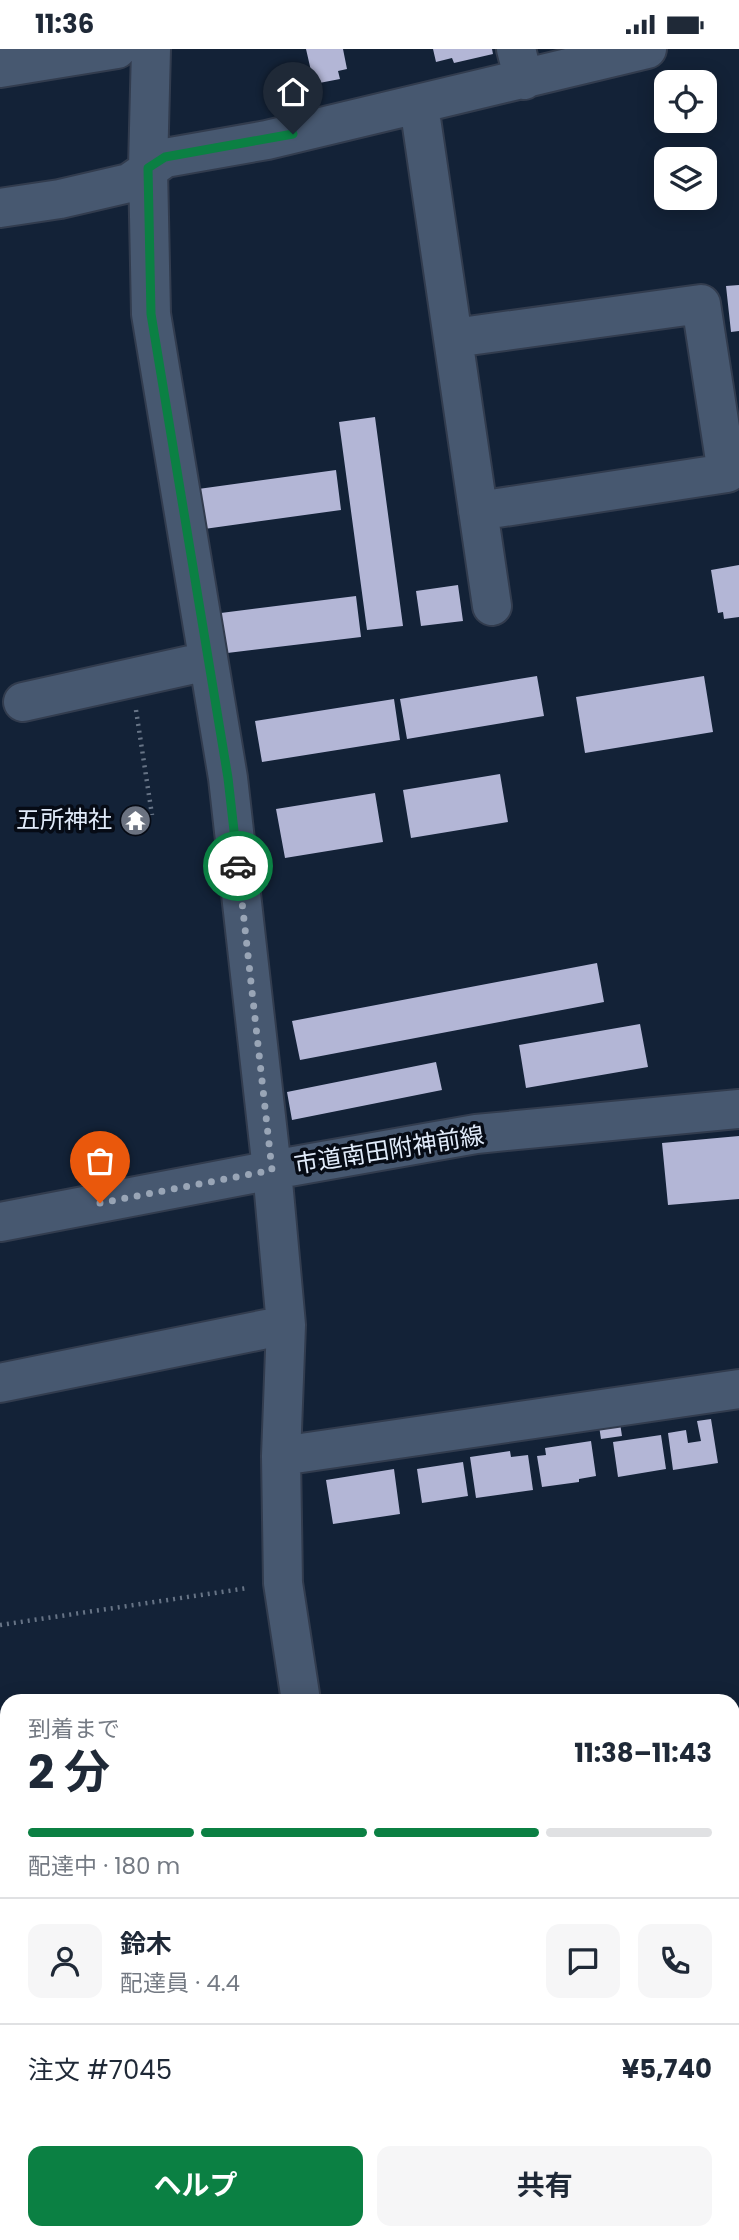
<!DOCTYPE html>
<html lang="ja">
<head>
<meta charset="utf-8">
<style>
  :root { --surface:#fff; --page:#f6f6f7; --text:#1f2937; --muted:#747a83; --line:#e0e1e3; --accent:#0b8043 }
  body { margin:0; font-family:Poppins,"Noto Sans JP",sans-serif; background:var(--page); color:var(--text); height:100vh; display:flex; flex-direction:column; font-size:26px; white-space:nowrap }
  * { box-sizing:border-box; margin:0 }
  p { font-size:23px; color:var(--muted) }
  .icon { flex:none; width:38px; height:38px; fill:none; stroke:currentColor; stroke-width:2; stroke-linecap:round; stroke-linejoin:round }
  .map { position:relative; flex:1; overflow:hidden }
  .panel { position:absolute; left:0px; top:1645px; width:740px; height:546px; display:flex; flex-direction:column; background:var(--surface); border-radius:21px 21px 0 0; box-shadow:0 4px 18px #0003 }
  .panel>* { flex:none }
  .buttons { position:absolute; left:654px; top:21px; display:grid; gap:14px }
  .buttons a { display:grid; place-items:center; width:63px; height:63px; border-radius:14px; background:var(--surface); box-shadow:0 4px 18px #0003; font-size:35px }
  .pin { position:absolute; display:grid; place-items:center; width:60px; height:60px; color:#fff; margin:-72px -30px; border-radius:50% 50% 50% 0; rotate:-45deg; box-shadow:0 0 7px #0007 }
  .pin .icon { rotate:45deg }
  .courier { position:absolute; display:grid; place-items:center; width:70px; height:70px; margin:-35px; border:5px solid #0b8043; border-radius:50%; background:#fff; color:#222; box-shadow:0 2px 9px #0007 }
  .overview em { font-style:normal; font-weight:700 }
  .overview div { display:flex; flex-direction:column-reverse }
  .overview { display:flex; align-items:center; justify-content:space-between; height:119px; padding:0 28px }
  h1 { font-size:46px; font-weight:700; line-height:52px }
  .bar { display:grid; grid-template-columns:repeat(4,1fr); gap:10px 7px; align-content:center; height:84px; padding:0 28px }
  .bar i { height:9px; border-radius:5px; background:var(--line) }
  .bar .current { background:var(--accent) }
  .bar p { grid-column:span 4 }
  .line { display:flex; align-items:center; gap:18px; padding:0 28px; border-top:2px solid var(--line) }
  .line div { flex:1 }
  .round { display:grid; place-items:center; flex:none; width:74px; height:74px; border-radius:14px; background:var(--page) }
  .primary-button { display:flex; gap:14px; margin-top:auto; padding:14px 28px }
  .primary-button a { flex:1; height:80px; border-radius:14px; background:var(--accent); color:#fff; font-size:28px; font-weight:700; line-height:80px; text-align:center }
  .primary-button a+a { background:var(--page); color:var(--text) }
  .status { display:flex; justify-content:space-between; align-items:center; height:49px; padding:0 35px; background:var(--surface); direction:ltr }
  .status svg { height:19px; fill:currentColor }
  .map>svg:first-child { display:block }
</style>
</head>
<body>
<div class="status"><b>11:36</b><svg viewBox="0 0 49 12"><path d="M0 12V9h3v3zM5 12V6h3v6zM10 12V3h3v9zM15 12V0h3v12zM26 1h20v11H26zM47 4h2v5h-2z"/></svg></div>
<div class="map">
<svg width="739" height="2191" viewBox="0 0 739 2191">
  <rect width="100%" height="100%" fill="#132237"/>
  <path fill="#b3b6d6" d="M306,0H343L347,20L338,22L340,30L314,35Z
    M433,0H492L493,5L454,14L452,9L436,13Z
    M739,236V282L731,283L726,237Z
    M375,368L403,577L367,581L339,373Z
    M336,421L341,461L197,481L191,441Z
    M739,516V568L724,570L723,563L718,564L711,521Z
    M458,536L463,572L421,577L416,542Z
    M356,547L361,588L219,605L213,565Z
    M537,627L544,667L407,690L400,650Z
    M704,627L713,683L585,704L576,648Z
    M394,650L400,691L262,713L255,672Z
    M500,725L508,773L411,789L403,741Z
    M375,744L383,793L285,809L276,760Z
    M597,914L604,953L300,1011L292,972Z
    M640,975L648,1018L526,1039L519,996Z
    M436,1013L442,1041L292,1071L287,1043Z
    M739,1087V1150L668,1156L662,1094Z
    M711,1370L718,1414L673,1421L668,1384L686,1381L688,1394L701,1392L697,1372Z
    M620,1374L622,1387L601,1390L599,1377Z
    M661,1386L666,1420L618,1428L613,1393Z
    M591,1392L596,1427L579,1430V1433L542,1438L537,1407L546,1406L545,1399Z
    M510,1402L511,1408L528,1406L533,1441L476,1449L470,1408Z
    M463,1413L468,1447L422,1454L417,1420Z
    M394,1420L400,1465L333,1475L326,1431Z
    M167,2184H178L179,2191H131Z"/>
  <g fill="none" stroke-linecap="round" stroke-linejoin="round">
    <defs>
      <path id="minor" d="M151,0L148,119L151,265L228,729L272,1121L286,1276L281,1407L283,1534L301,1652
        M516,0L524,31
        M0,19L117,0
        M419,56L492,557
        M0,159L60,150L129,134L165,109L267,91L647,0
        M454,289L701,255L727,424L478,462
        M23,653L208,612
        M0,1173L272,1121L476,1085L739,1060
        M0,1334L286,1276
        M281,1407L739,1340
        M733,1698L739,1697
        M0,1823L7,1822
        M733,1860L739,1859
        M0,1968L7,1967
        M733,2027L739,2026
        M0,2115L7,2113
        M391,2184L393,2191
        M473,2191L488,2187L501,2191"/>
    </defs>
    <use href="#minor" stroke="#323c4e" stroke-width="42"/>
    <path stroke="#677486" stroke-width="4.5" stroke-dasharray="2 5" stroke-linecap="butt" d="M136,661L152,766
      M0,1576L248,1539"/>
    <use href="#minor" stroke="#475870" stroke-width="38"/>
  </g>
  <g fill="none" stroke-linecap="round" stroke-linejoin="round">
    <path stroke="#99a5b6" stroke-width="7" stroke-dasharray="0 12.6" d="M100,1154L272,1121L238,817"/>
    <path stroke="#0b8043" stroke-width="9" d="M238,817L228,729L151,265L148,119L165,108L293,85"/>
  </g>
  <defs>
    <symbol id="temple-disc" viewBox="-11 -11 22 22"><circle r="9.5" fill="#6b7280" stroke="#060b15"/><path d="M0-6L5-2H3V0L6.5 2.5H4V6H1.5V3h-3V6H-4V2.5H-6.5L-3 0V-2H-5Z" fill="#fff"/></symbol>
  </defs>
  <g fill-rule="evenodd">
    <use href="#temple-disc" x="118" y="754" width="35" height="35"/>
  </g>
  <g text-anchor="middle" stroke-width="7" stroke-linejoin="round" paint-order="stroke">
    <g font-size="24" fill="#e1ebfa" stroke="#060b15" text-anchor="end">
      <text x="112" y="779">五所神社</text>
    </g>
    <g font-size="24" fill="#e1ebfa" stroke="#060b15">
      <text transform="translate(389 1101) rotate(-9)" y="8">市道南田附神前線</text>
    </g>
  </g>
</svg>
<div class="buttons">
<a><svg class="icon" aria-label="locate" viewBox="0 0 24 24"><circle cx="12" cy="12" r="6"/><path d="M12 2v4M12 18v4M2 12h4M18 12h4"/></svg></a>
<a><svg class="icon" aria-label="layers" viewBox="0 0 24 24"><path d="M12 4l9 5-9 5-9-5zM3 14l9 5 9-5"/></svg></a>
</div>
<div class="pin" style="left:100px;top:1154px;background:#ea580c"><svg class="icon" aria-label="bag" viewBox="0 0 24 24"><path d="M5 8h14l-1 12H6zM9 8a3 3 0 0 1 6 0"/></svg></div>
<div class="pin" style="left:293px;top:85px;background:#1f2937"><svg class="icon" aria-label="home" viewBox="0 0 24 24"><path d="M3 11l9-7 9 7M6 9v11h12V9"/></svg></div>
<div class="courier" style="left:238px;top:817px"><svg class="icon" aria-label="car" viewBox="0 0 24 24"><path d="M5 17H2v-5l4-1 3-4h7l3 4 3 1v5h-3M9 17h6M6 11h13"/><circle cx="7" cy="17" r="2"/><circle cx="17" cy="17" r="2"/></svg></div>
<section class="panel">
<div class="overview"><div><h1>2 分</h1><p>到着まで</p></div><em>11:38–11:43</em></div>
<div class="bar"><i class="current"></i><i class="current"></i><i class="current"></i><i></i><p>配達中 · 180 m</p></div>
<div class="line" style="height:126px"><a class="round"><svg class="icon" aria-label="person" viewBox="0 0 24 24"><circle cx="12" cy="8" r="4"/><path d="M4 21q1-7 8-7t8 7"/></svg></a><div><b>鈴木</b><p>配達員 · 4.4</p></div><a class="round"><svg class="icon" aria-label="chat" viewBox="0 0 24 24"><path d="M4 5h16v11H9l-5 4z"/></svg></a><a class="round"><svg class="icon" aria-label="phone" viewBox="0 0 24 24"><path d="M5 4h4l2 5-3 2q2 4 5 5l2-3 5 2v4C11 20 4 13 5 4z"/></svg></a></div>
<div class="line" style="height:91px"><div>注文 #7045</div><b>¥5,740</b></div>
<div class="primary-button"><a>ヘルプ</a><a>共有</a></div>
</section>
</div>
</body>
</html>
